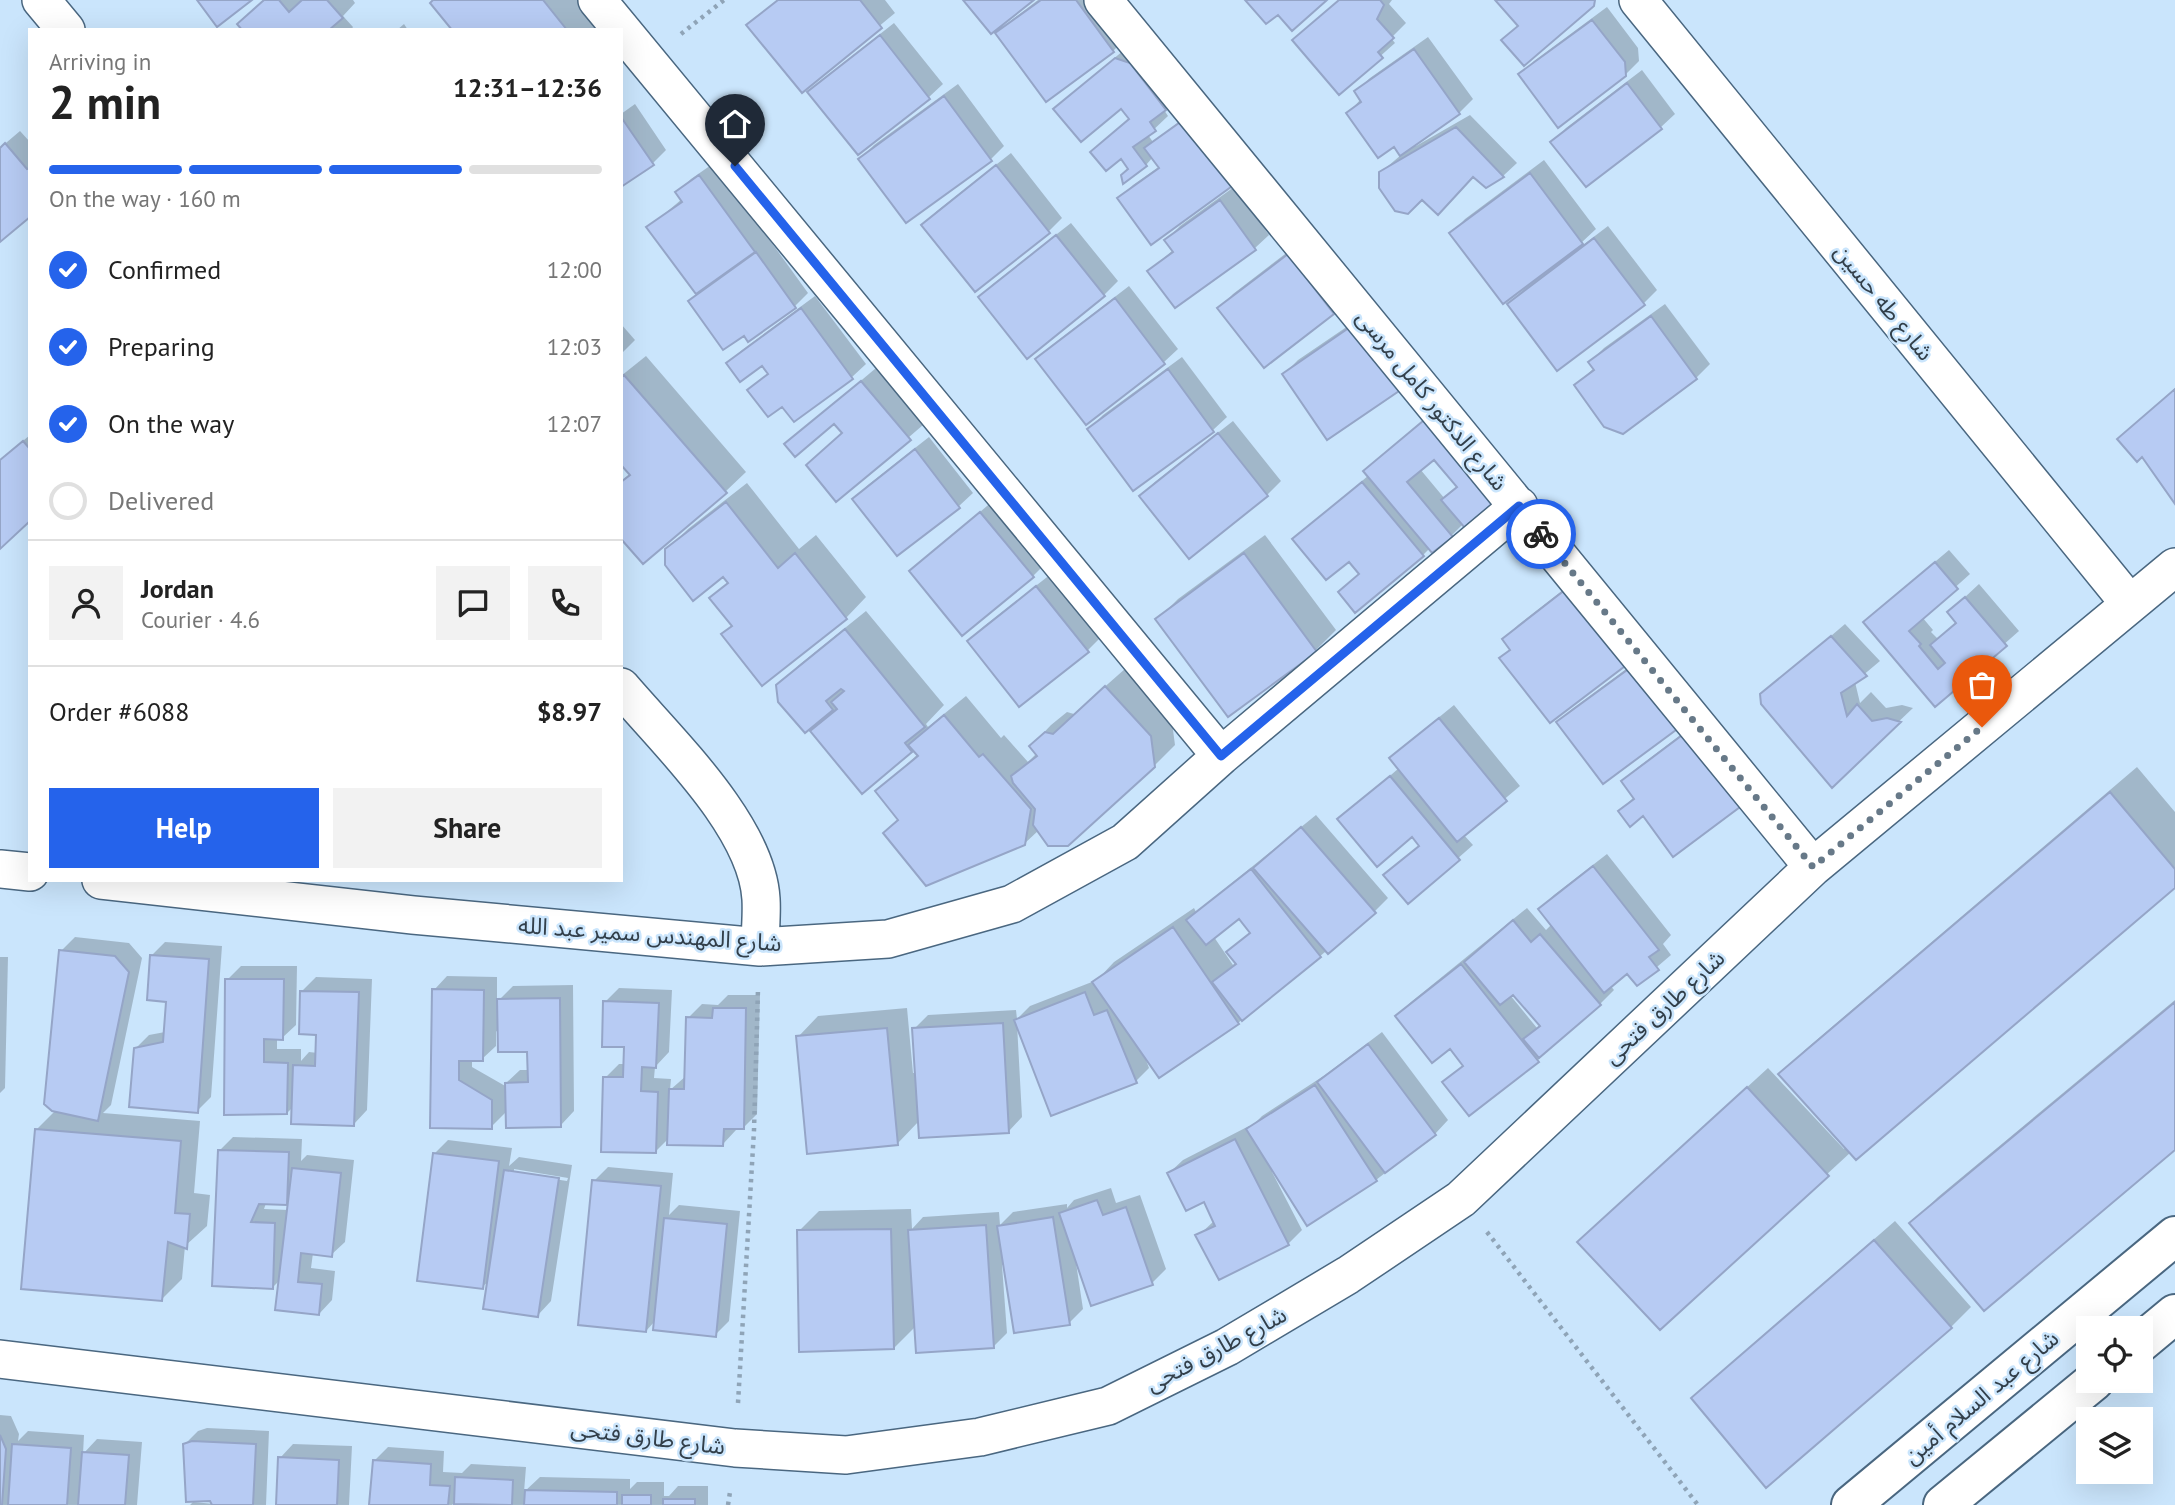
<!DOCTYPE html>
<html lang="en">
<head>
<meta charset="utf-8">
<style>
  :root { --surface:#fff; --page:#f2f2f2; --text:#222; --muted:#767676; --line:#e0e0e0; --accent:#2563eb }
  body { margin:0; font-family:"PT Sans","Noto Sans Arabic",sans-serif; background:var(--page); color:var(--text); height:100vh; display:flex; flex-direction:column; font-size:26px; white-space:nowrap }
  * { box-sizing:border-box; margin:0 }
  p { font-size:23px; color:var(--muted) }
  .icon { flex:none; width:38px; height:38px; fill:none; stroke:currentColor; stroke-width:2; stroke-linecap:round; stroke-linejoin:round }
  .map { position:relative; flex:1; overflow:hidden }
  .drawer { position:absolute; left:28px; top:28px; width:595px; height:854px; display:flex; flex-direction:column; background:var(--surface); border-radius:0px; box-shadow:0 7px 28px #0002 }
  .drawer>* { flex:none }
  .buttons { position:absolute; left:2076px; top:1316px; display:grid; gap:14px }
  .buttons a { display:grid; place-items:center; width:77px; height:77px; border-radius:0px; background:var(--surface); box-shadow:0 7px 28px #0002; font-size:35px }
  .pin { position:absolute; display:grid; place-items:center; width:60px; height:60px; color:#fff; margin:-72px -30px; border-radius:50% 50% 50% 0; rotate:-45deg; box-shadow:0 0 7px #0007 }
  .pin .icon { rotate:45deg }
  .courier { position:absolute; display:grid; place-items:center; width:70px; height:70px; margin:-35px; border:5px solid #2563eb; border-radius:50%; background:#fff; color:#222; box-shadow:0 2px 9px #0007 }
  .headline em { font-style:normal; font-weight:700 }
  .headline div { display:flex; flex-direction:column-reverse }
  .headline { display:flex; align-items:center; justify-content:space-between; height:119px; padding:0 21px }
  h1 { font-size:46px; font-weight:700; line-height:52px }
  .bar { display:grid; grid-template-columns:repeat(4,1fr); gap:10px 7px; align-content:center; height:84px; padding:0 21px }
  .bar i { height:9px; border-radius:5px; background:var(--line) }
  .bar .active { background:var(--accent) }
  .bar p { grid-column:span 4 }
  .line { display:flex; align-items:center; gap:18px; padding:0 21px; border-top:2px solid var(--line) }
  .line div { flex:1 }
  .round { display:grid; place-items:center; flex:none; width:74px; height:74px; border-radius:0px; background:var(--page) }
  ol { padding:0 21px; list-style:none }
  li { display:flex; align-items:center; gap:21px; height:77px }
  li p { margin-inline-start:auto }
  li .icon { padding:7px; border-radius:50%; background:var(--accent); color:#fff; stroke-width:4 }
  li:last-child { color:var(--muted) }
  li i { width:38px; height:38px; border:4px solid var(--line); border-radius:50% }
  .button { display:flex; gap:14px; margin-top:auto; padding:14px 21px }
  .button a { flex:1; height:80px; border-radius:0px; background:var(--accent); color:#fff; font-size:28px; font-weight:700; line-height:80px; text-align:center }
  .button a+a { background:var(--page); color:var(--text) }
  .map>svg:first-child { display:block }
</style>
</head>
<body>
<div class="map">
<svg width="2175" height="1505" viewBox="0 0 2175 1505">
  <rect width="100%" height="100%" fill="#cae5fc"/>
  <path fill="#0003" fill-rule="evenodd" d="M265,0H353L355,3L343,16L353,27L351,30H244Z
    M435,0H580L604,30H454Z
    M777,0H885L895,13L802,90L749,25Z
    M1038,0H1099L1127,37L1113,51L1047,99L998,33L1013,19Z
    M1339,0H1392L1389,4L1406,23L1391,38L1395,43L1339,93Z
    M1607,7L1638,48L1639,61L1625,75H1520L1534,61Z
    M894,23L943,84L929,97L858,153L810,92L823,79Z
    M404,24L408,30H397Z
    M1428,37L1473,99L1459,113L1415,144L1416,146L1470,115L1517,163L1503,176L1486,186L1474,175L1422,198L1381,172L1401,155L1394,144L1348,113L1361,99L1356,91L1370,78Z
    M1130,45L1179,95L1164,110L1168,116L1148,135L1153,142L1201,105L1247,169L1119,199L1133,185L1160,166L1153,157L1146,165L1130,168V118L1121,107L1069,96Z
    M1642,70L1675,114L1661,127L1586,184L1553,142L1566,128Z
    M958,84L1004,146L990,160L860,159L874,145Z
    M635,104L666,150L652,164L621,185V114Z
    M20,131L30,142V215L0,239V148Z
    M1011,153L1062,218L1049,231L923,225L937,211Z
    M1544,160L1596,229L1581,243L1583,245L1608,226L1657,290L1643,304H1509L1524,289L1452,233L1465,219Z
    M714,163L808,293L795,306L690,301L697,294L649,227L682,199L677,193L691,179Z
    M1234,187L1269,235L1255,248L1175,306L1149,271L1173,250L1166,240L1180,226Z
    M1071,223L1118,281L1104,295L980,298L993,284Z
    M1302,241L1347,299L1333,313L1220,308L1233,294Z
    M1129,286L1178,349L1164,362L1086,422L1037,359L1051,346Z
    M815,296L866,364L852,377L794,420L782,404L750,390L769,372L762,364L728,363L742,350Z
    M1665,304L1710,364L1696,378L1576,385L1595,367L1590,362L1604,348Z
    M1370,311L1401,387L1284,374L1298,360Z
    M621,324L635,340L621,354Z
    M646,356L746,472L725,492L621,536V481L631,473L621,463V376Z
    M1182,357L1227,417L1213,430L1134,489L1089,429L1103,415Z
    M876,368L923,425L837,499L808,465L843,432L835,422L786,444Z
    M2175,388V501L2143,454L2119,439Z
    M1450,399L1463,524L1451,536L1430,548L1423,555L1340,592L1360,573L1349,559L1294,539L1369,475L1365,471L1379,458ZM1434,458L1458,486L1445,499L1420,469Z
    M1233,421L1281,481L1267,495L1141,496L1155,482Z
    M30,435V518L0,547V460Z
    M929,437L973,493L959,506L897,554L854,499L868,485Z
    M747,483L799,549L816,535L866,597L846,618L733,625L712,598L729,581L723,574L667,550L688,529Z
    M994,500L1046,563L1033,576L911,571Z
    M1265,535L1336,630L1316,650L1229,715L1158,619L1178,599Z
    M1949,550L1970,574L1922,617L1933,630L1931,632L1938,639L1957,622L1949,612L1979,584L2019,631L1935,705L1879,609Z
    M1585,573L1642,648L1501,658L1511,648L1504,639L1518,625Z
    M1051,574L1101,637L1087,651L970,641L983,627Z
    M866,611L944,705L926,724L928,727L966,696L1001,738L1004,735L1028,762L1037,753L1031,746L1051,725L1067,712L1074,714L1126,668L1171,715L1175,745L1154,766L1039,830L1024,844L885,833L900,818L877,791L918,754L914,749L862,792L812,731L831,712L778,686L799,665Z
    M1845,624L1880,661L1855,682L1860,703L1871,692L1886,708L1902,705L1913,708L1832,785L1762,695Z
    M1648,653L1679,725L1558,722L1572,709Z
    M1454,705L1520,786L1463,834L1473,845L1408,902L1399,862L1420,845L1412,835L1339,820L1399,768L1391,758L1405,745Z
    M1703,718L1643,814L1620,811L1634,797L1623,781L1637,768Z
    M2137,767L2175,812V885L1851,1152L1660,1328L1600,1222L1768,1068L1844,1149L1846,1147L1780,1074L1806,1049Z
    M1316,815L1388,898L1374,912L1238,1023L1159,1076L1146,1060L1149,1068L1136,1081L1017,1024L1022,1117L1009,1131L919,1121L898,1143L798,1037L818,1016L907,1008L913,1073H916L914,1029L928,1015L1016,1010L1017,1019L1030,1006L1097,980L1114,962L1194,908L1196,912ZM1239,916L1251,931L1228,952L1236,962L1233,965L1214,937Z
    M1607,854L1671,935L1663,944L1671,955L1637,984L1628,971L1610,985L1614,990L1600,1004L1550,1046L1538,1060L1445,1082L1464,1064L1450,1047L1397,1016L1411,1002L1527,908L1546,930L1552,924L1540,909L1554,895ZM1514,993L1541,1024L1537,1028L1510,995Z
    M75,937L129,943L142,958L111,1105L103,1113L200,1121L194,1193L210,1195L207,1226L185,1246L182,1279L162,1299L36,1130L56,1110L61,951Z
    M165,942L222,946L211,1097L197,1111L135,1049L149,1035L165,1032L168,1000L152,955Z
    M0,957H8L5,1088L0,1093Z
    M241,966H297L296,1025L282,1038H277V1049H301V1061L309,1052L318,1053V1033L302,991L316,977L372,979L367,1110L354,1124L294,1106L287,1113L227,980Z
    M447,976L497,977V1002L513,986L573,985L574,1111L561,1125L507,1111L491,1127L432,1126L434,990ZM496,1031L529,1051V1070H520L506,1083L507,1087L472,1067V1059H482L496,1046Z
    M619,988L672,990L669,1052L655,1067L654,1078L671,1079L670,1090L686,1076L688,1018L702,1004L718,1005L728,995H760L757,1114L743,1128L736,1127V1130L723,1144L669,1138L655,1152L605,1078L619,1064H625L626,1046L605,1002Z
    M2175,1000V1148L1912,1223L1938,1197Z
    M1382,1032L1448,1120L1435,1134L1376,1180L1272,1172L1302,1230L1288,1244L1198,1236L1215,1220L1204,1199L1169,1173L1183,1160L1249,1126L1250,1128L1262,1116L1325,1075Z
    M233,1137L302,1139L301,1161L307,1155L354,1160L345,1242L331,1255L313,1253L311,1268L335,1271L332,1300L319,1314L281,1279L273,1287L220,1150ZM266,1203L289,1204V1210L264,1209Z
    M448,1140L512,1148L509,1166L519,1157L572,1165L551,1301L538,1315L489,1281L482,1287L434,1154ZM514,1169L568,1178L567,1181L514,1173Z
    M608,1167L673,1173L669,1215L679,1205L740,1211L729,1321L715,1335L655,1321L646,1331L594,1181Z
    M1111,1188L1116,1203L1140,1195L1166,1269L1152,1283L1076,1263L1083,1309L1069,1323L1005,1264L1002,1265L1007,1333L993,1347L916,1326L894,1348L799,1231L819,1211L911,1209L912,1229L923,1217L999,1212L1000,1225L1013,1212L1067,1204V1208L1074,1200Z
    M1895,1221L1971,1307L1951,1327L1766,1485L1694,1398L1714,1378Z
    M0,1415L11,1416L19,1434L18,1441L28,1431L84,1435L83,1454L97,1439L142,1442L137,1505H0Z
    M207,1428L269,1431L266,1505H190L193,1502L214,1504L184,1445L198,1431Z
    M293,1444L352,1446L349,1505H278L280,1458Z
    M388,1447L444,1451L443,1472L462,1473L471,1464L526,1467L524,1492L540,1477L630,1479V1489L637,1482H664V1496H669L678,1486H708V1505H465V1502H455L452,1505H371L374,1461Z"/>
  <path fill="#b7cbf3" stroke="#95a5c7" stroke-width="2" d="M197,0H252L217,27Z
    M264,0H279L289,12L302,0H327L343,18L329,30H242L237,24Z
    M433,0H543L567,30H452L430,3Z
    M778,0H860L882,28L802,93L746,25Z
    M963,0H1034L991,34Z
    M1041,0H1076L1114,52L1046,102L995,33Z
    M1245,0H1327L1292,31L1278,15L1266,24Z
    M1339,0H1380L1384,5L1377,19L1394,38L1378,52L1383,58L1339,95L1292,40Z
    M1495,0H1595L1594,6L1524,66L1501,40L1518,26Z
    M1592,20L1625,62L1626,76L1558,128L1518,74Z
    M880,35L930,99L858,155L807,92Z
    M1414,49L1460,114L1400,156L1394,147L1378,158L1346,113L1361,102L1354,91Z
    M1115,58L1130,63L1166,110L1150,122L1156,131L1133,147L1147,166L1123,184L1121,175L1128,169L1121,159L1106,171L1090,152L1129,119L1121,109L1081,142L1053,109Z
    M1627,83L1662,129L1586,187L1550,142Z
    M944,96L992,161L906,223L858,159Z
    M621,117L654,165L621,187Z
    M1186,118L1235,184L1151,245L1117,198L1159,168L1144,148Z
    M1456,127L1504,177L1486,188L1473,177L1438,215L1422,200L1408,214L1395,211L1379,188V172Z
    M5,143L27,169L30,168V217L0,242V148Z
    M996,165L1050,233L975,292L921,225Z
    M1530,173L1583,244L1503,304L1449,233Z
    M699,175L755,252L696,294L646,227L682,202L675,192Z
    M1220,200L1256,250L1175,308L1147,271L1173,252L1164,240Z
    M1056,235L1105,296L1027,359L978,297Z
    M1594,238L1645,305L1557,371L1507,304Z
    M756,252L796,308L748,342L744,336L723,350L688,301Z
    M1288,254L1334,314L1264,368L1217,308Z
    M1115,298L1165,364L1086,425L1035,359Z
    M801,308L853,379L794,422L782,407L768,417L747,390L768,374L762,366L740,382L726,363Z
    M1651,316L1697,379L1623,434L1604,427L1574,385L1594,370L1588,362Z
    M1356,323L1402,389L1327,440L1282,374Z
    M1168,369L1214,432L1133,491L1087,429Z
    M624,375L727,493L643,564L621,539V482L630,475L621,465V378Z
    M861,381L911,440L836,502L806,465L842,433L834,424L795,457L784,444Z
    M2175,389V504L2142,457L2137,462L2117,439Z
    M1435,411L1505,494L1465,528L1441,500L1457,487L1434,460L1407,482L1453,537L1432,553L1363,471Z
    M1218,433L1268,496L1189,559L1139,496Z
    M23,441L30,449V521L0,549V460Z
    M915,449L960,508L897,556L852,499Z
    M1362,482L1424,556L1355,613L1338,592L1359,574L1349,562L1326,580L1292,539Z
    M726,502L778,568L795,553L847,619L762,686L721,634L732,626L709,598L728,583L723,577L693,601L665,565V549Z
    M980,512L1034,577L962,636L909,571Z
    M1244,553L1317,652L1228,717L1155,619Z
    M1935,562L1958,589L1909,631L1921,644L1919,646L1938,669L1945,663L1930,645L1956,623L1947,612L1965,597L2007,646L1935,707L1863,622Z
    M1036,586L1089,652L1019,707L967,641Z
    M1570,586L1629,663L1550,723L1499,658L1510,650L1502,639Z
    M845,629L925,727L905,743L912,752L862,794L810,731L837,709L831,702L844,691L841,689L826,701L833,710L805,733L778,702L776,685Z
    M1831,636L1867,676L1841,693L1847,716L1857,704L1872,721L1887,718L1901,722L1832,788L1761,704L1760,694Z
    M1634,665L1680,727L1603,784L1556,722Z
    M1105,686L1151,736L1155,767L1068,846H1048L1033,825L1035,809L1013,783L1011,776L1037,756L1029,746L1045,732L1053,734Z
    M944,715L979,757L983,754L1031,809L1025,845L926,886L883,833L898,820L875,791L918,756L908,745Z
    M1439,718L1507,801L1457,842L1389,758Z
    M1689,730L1744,804L1673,857L1643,816L1630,827L1618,811L1634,799L1621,781Z
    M1390,776L1460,860L1408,904L1383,875L1419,846L1412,837L1377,867L1337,819Z
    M2110,792L2175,869V888L1856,1160L1778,1074Z
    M1301,827L1376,913L1328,954L1253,868Z
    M1593,866L1659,950L1649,957L1659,970L1637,986L1627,974L1604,993L1538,909Z
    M1251,869L1321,957L1242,1021L1212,982L1236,964L1226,952L1250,933L1239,919L1206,945L1186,920Z
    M1513,920L1531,942L1540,934L1601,1005L1539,1058L1523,1039L1540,1026L1513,995L1500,1005L1464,962Z
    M1173,927L1239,1024L1159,1078L1092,982Z
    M59,950L115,956L129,972L98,1121L52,1111L44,1104Z
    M150,955L209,959L198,1113L129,1107L134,1048L163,1042L166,1002L147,1000Z
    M1461,964L1539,1062L1469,1116L1442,1082L1463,1066L1450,1049L1432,1063L1395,1016Z
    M225,979H284L283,1040L264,1039V1062L288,1063L287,1114L224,1115Z
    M432,989L484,990L483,1061H459V1080L492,1100V1129L430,1128Z
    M300,991L359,992L354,1126L291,1124L293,1065L315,1066L316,1035L299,1034Z
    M1085,992L1094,1015L1107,1010L1137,1083L1051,1116L1014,1020Z
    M560,998L561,1127L506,1128L505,1083L528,1082L527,1052H498L497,999Z
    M603,1001L659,1003L656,1068L642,1067L641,1091L658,1092L656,1153L601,1152L603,1077H623L624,1047H602Z
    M2175,1002V1150L1984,1311L1909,1223Z
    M713,1008H746L744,1129H724L723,1146L667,1145L669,1089H684L686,1017L712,1018Z
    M1003,1023L1009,1133L919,1138L912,1028Z
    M887,1028L898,1145L807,1154L796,1036Z
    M1368,1044L1436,1135L1385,1173L1317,1082Z
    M1315,1085L1377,1181L1307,1226L1246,1129Z
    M1747,1087L1829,1176L1660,1330L1577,1242Z
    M35,1129L181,1141L175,1213L190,1214L187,1249L168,1242L162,1301L21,1289Z
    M1235,1139L1289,1245L1219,1280L1195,1235L1215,1226L1204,1202L1186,1211L1167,1173Z
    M218,1150L289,1152L287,1205L259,1204L251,1222L275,1223L273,1289L212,1286Z
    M433,1153L499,1161L483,1289L417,1281Z
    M292,1168L341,1173L332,1257L301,1253L298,1282L322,1284L319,1315L275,1310Z
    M504,1170L559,1178L538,1317L483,1309Z
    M592,1180L661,1186L646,1332L578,1325Z
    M1097,1200L1103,1215L1126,1207L1153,1285L1091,1306L1059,1213Z
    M1053,1217L1070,1325L1014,1333L997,1226Z
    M664,1218L727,1224L716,1337L653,1330Z
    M986,1225L994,1348L916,1353L908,1230Z
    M891,1229L894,1349L799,1352L797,1230Z
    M1874,1240L1952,1328L1766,1488L1691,1398Z
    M0,1435L6,1449L2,1505H0Z
    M192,1441L256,1444L253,1505H212L210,1501L186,1502L183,1444Z
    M12,1444L71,1448L67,1505H8Z
    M82,1452L129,1455L125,1505H78Z
    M278,1457L339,1460L337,1505H276Z
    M373,1460L431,1464L430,1485L450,1486L448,1505H369Z
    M455,1477L513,1480L512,1505L454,1504Z
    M525,1490L617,1492V1505H524Z
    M622,1495H651V1505H622Z
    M663,1499H695V1505H663Z"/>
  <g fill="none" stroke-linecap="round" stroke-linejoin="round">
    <defs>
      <path id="minor" d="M41,0L66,30
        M597,0L1221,756
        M1103,0L1813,867
        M1638,0L2130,604
        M621,687C667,741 757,826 761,899C762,915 760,931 760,947
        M0,869L30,872
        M101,880L413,915L760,947L888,939L1012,904L1125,842L1221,756L1519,506
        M0,1359L735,1448L846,1455L980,1437L1108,1406L1227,1347L1348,1275L1461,1199L1813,867L2175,567"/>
      <path id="tertiary" d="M2140,1343L2175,1314
        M1851,1505L2175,1236
        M1943,1505L2094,1381"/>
    </defs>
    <use href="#minor" stroke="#4a6780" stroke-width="40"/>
    <use href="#tertiary" stroke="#4a6780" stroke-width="42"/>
    <path stroke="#8fa4b7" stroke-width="4.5" stroke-dasharray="3.5 5" stroke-linecap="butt" d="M681,34L724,0
      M1487,1232L1698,1505
      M738,1403L754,1130L758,989
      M728,1505L730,1492"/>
    <use href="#minor" stroke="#fff" stroke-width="37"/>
    <use href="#tertiary" stroke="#fff" stroke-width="38"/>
  </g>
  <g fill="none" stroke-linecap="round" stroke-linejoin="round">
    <path stroke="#677988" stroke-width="7" stroke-dasharray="0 12.6" d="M1541,534L1813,867L1982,727"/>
    <path stroke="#2563eb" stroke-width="9" d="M735,166L1221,756L1519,506L1541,534"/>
  </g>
  <g text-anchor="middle" stroke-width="5" stroke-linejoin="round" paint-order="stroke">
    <g font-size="23" fill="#323f4a" stroke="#cae5fc">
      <text transform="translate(1884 302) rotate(51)" y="8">شارع طه حسين</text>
      <text transform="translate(1432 400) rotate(51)" y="8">شارع الدكتور كامل مرسى</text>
      <text transform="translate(650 934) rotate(4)" y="8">شارع المهندس سمير عبد الله</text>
      <text transform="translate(1664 1007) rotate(-43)" y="8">شارع طارق فتحى</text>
      <text transform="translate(1216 1349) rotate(-28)" y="8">شارع طارق فتحى</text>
      <text transform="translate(1981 1397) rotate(-40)" y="8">شارع عبد السلام أمين</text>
      <text transform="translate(648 1437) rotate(7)" y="8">شارع طارق فتحى</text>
    </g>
  </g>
</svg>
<div class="buttons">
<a><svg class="icon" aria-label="locate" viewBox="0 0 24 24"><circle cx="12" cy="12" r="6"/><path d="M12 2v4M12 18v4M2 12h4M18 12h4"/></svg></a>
<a><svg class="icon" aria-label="layers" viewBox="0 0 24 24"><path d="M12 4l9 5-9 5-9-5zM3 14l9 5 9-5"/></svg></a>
</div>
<div class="pin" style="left:1982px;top:727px;background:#ea580c"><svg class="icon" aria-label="bag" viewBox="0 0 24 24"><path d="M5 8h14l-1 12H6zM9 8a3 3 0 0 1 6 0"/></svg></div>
<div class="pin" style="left:735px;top:166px;background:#1f2937"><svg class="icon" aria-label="home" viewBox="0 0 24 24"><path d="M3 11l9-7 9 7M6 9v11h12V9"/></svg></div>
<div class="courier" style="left:1541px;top:534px"><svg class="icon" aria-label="bike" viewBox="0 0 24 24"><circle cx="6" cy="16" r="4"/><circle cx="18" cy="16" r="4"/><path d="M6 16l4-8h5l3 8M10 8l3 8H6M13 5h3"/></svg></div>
<section class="drawer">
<div class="headline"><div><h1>2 min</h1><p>Arriving in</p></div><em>12:31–12:36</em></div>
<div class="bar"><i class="active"></i><i class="active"></i><i class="active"></i><i></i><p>On the way · 160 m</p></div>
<ol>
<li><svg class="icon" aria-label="check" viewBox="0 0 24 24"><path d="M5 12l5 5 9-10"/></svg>Confirmed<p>12:00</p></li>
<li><svg class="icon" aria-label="check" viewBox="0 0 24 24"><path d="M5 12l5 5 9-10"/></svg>Preparing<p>12:03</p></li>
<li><svg class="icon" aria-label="check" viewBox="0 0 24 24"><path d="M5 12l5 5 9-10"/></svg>On the way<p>12:07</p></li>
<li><i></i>Delivered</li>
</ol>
<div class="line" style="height:126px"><a class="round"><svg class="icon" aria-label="person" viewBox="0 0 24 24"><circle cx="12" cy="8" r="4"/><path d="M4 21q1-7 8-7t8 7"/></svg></a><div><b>Jordan</b><p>Courier · 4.6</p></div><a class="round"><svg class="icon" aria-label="chat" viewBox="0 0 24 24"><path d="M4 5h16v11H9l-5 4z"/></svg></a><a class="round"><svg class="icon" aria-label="phone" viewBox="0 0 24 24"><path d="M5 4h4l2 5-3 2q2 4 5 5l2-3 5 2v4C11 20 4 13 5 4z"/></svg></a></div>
<div class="line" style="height:91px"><div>Order #6088</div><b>$8.97</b></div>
<div class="button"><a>Help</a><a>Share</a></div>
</section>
</div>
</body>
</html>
